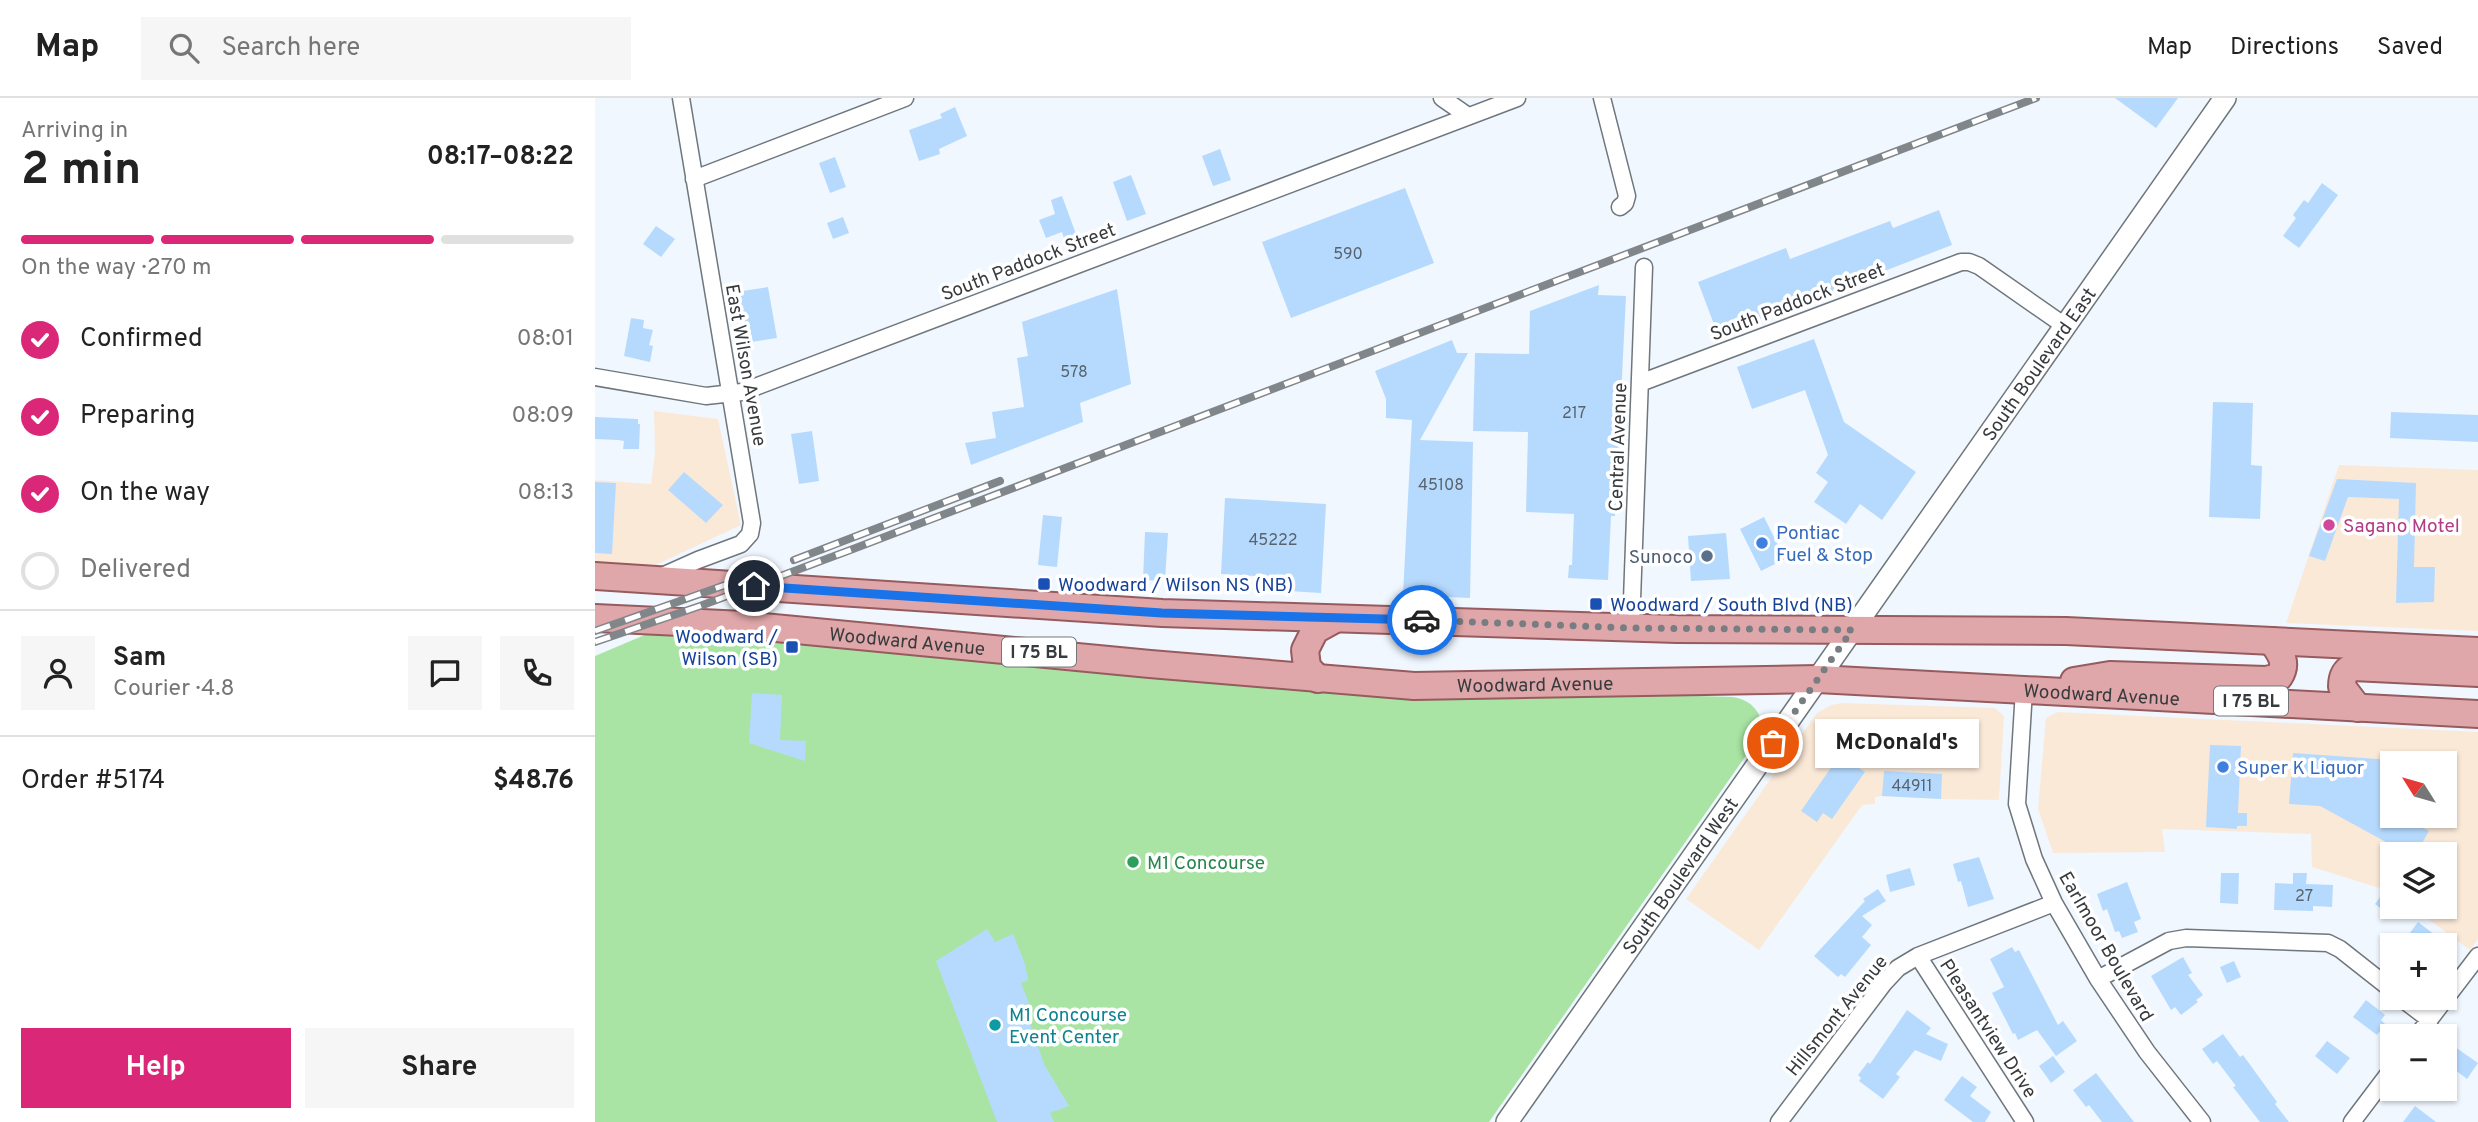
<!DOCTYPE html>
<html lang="en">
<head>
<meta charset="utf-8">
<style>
  :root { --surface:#fff; --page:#f6f6f6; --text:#222; --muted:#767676; --line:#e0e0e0; --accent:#db2777 }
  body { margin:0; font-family:Overpass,sans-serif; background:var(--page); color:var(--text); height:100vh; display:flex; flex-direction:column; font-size:26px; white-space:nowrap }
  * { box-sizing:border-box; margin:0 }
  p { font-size:23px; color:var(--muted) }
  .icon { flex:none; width:38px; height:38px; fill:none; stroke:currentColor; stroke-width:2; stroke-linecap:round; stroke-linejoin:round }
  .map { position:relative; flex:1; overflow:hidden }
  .panel { display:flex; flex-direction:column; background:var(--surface); width:595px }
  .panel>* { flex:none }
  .needle { width:46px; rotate:307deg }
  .fabs { position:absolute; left:1785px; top:653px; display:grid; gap:14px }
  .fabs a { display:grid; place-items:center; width:77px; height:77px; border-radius:0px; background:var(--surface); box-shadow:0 2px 5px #0004; font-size:35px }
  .pin { position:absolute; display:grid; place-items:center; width:60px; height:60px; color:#fff; margin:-30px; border:4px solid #fff; border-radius:50%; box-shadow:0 2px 7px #0007 }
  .courier { position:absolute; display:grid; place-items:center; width:70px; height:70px; margin:-35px; border:5px solid #1a73e8; border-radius:50%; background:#fff; color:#222; box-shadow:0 2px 9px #0007 }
  .bubble { position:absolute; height:49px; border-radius:0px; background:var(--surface); box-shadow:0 2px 5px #0004; font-size:23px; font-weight:700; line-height:49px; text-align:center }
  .head em { font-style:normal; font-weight:700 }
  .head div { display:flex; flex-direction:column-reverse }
  .head { display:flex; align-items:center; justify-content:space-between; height:119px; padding:0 21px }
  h1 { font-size:46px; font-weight:700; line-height:52px }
  .bar { display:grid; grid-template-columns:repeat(4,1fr); gap:10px 7px; align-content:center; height:84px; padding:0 21px }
  .bar i { height:9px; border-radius:5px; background:var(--line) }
  .bar .selected { background:var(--accent) }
  .bar p { grid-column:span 4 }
  .line { display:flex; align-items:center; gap:18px; padding:0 21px; border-top:2px solid var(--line) }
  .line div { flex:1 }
  .round { display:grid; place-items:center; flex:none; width:74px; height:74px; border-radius:0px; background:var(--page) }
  ol { padding:0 21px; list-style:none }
  li { display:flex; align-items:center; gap:21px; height:77px }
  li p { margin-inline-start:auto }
  li .icon { padding:7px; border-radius:50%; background:var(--accent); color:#fff; stroke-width:4 }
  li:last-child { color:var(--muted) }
  li i { width:38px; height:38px; border:4px solid var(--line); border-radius:50% }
  .button { display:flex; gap:14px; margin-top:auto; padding:14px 21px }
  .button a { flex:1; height:80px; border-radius:0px; background:var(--accent); color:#fff; font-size:28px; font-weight:700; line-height:80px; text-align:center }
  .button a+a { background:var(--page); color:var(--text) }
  header { display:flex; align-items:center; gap:42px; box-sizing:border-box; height:98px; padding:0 35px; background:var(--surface); border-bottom:2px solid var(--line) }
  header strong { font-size:33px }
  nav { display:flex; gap:38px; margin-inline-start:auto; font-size:24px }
  .search { width:490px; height:63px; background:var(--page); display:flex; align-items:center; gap:18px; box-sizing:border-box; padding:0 24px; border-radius:0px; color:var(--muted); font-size:26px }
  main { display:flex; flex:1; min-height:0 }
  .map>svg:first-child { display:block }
</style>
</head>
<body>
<header>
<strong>Map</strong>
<div class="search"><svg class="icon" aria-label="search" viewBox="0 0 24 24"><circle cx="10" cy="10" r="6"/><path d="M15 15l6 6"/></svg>Search here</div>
<nav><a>Map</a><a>Directions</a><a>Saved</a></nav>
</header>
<main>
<section class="panel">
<div class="head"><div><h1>2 min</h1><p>Arriving in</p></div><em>08:17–08:22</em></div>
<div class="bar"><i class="selected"></i><i class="selected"></i><i class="selected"></i><i></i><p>On the way · 270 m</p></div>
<ol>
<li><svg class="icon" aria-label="check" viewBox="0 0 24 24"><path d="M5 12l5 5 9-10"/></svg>Confirmed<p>08:01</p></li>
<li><svg class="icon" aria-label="check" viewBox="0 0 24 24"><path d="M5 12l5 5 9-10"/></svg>Preparing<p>08:09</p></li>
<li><svg class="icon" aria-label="check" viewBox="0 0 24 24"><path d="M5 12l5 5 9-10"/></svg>On the way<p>08:13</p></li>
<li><i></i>Delivered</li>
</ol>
<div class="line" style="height:126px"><a class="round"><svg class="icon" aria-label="person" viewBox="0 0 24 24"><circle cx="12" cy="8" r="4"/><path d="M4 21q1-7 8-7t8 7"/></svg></a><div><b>Sam</b><p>Courier · 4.8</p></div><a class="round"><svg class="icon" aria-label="chat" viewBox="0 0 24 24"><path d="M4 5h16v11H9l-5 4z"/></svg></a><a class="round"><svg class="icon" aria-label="phone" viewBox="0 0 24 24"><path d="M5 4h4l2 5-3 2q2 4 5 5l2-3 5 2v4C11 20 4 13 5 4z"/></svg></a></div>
<div class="line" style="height:91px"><div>Order #5174</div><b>$48.76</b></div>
<div class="button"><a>Help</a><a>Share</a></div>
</section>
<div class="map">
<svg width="1883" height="1024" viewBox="0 0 1883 1024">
  <rect width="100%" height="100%" fill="#f0f7ff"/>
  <path fill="#fbe9d8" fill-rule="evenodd" d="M59,313L123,321L146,427L52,471L0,469V382L56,386L60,355Z
    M1744,367L1883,372V533L1691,525Z
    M1247,605L1400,610L1409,618L1404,702L1346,701L1287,698L1280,699V706L1267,707L1164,852L1091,801L1222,615L1236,607Z
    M1463,614L1883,634V841L1875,852L1817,809L1850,808V756H1797V794L1717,769L1716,736L1567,731L1570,754L1458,755L1443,711L1451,620ZM1797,665H1850V718H1797Z"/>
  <path fill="#a9e4a4" d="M52,536L1002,595L1138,599C1156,602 1165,613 1168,629L1157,649L894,1024H0V558Z"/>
  <path fill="#b6dafe" d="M1520,0H1583L1561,30Z
    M360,9L372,38L344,51L345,56L324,63L314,32L347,20L345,16Z
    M625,51L636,82L618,88L607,58Z
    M240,59L251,89L235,95L224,65Z
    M536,77L551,116L532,123L518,84Z
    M1727,85L1743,97L1704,150L1688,138L1701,120L1698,117L1709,102L1713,105Z
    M810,90L839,165L696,220L667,144Z
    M467,98L481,136L469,140L467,134L451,140L444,122L460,116L456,102Z
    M1344,112L1357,147L1123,237L1103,184L1191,150L1195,161L1295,123L1298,130Z
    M248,119L254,135L238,141L232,125Z
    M61,128L80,141L66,159L48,146Z
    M1004,187L1003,197L1031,198L1020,418H1016L1013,482L973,480L974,467H977L979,416L931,414L933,334L878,333L880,255L934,256L935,213Z
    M173,189L182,240L149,245L141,194Z
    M522,191L536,286L485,305L488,324L376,367L370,345L401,340L397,314L429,309L422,260L433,258L427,224Z
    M36,220L49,222L48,230L58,232L54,247L58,248L55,264L29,258Z
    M1219,241L1249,324L1321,374L1287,422L1265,406L1251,426L1219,404L1233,384L1221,375L1233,357L1210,292L1157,311L1142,269Z
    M857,242L862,255H873L825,342L878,344L875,500L808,497L817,322L791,320V301L780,273Z
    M1618,304L1658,305L1656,367L1667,368L1665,421L1614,419Z
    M1796,314L1883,317V344L1795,340Z
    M0,319L43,321V326H45L44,351H28L29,343L23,342L0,341Z
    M217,333L224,383L204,386L196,336Z
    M89,374L128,407L111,425L73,392Z
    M1742,381L1821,385L1819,469H1840L1839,504L1801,505L1804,401L1753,399L1730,463L1714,458Z
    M0,384L21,385L17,456L0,455Z
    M630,400L731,406L726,495L677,492V479L626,476Z
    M448,417L467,419L462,469L443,467Z
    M1169,419L1190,461L1166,473L1145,431Z
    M550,434L573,435L570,483L548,482Z
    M1131,435L1135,481L1096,483L1093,438Z
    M157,595L187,597L185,642L211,643L210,663L154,645Z
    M1615,647L1646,648L1643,715H1652V728H1642V731L1611,729Z
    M1698,655L1797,662V718H1825L1824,728L1834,733L1821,756H1813L1725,708L1694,706Z
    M1249,660L1270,674L1237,721L1228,715L1222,724L1206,713L1242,661L1246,664Z
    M1289,673L1347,676L1346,701L1287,698Z
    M1384,759L1399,801L1373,809L1366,783L1363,784L1358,766Z
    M1315,770L1320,787L1295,794L1291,777Z
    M1626,775H1644L1643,806L1625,805Z
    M1698,775H1712L1711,786L1738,787L1737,809L1718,808V813L1679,812L1680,785L1698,786Z
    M1797,783V819L1780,806Z
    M1532,784L1546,821L1539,824L1543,834L1527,840L1524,833L1520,834L1512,811L1508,813L1502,796Z
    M1283,791L1291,803L1267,818L1277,827L1267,839L1276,847L1250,879L1246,876L1243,879L1219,858L1270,803L1268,801Z
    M1823,824L1853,847H1806Z
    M392,831L400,844L418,836L430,866L433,882L426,885L434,905L429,907L449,966L474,1008L455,1015L459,1024H402L341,863Z
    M1417,849L1420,854L1424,852L1463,927L1468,923L1482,943L1461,958L1442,932L1423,942L1420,935L1418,936L1397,895L1409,889L1395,861Z
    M1588,859L1597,875L1593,877L1608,897L1601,902L1603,904L1586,917L1580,909L1576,912L1556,878Z
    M1639,863L1646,879L1632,885L1625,869Z
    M1771,902L1790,917L1786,922L1790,926L1782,937L1758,919Z
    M1312,912L1336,930L1331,936L1353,946L1346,963L1320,952L1301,976L1305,979L1288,1001L1264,983L1266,980L1263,977L1273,964L1275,966Z
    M1628,936L1645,959L1648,957L1682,1004L1680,1006L1694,1024H1665L1638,989L1641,988L1622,963L1618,966L1607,951Z
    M1732,943L1755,960L1742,976L1720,958Z
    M1860,949L1883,965L1872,981L1850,964Z
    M1458,958L1470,974L1456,985L1444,968Z
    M1501,975L1521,1001L1539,1024H1507L1494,1007L1491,1009L1478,992Z
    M1367,978L1382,989L1375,998L1396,1014L1390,1024H1378L1349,1002Z
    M1820,1008L1841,1024H1808Z"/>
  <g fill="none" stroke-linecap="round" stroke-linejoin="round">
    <defs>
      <path id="minor" d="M847,0L873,18
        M1007,0L1032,98L1030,105L1025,109
        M99,81L310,0
        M0,279L111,298L147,294L922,0
        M1045,285L1366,164H1374L1384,168L1470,228
        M65,479L103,462L146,446L155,436L157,425L86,0
        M1036,530L1049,169
        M1429,592L1422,706L1439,761L1459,805L1503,881L1552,954L1607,1024
        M1323,858L1430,1024
        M1503,881L1574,843L1591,840L1733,845L1745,851L1797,892
        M1806,900L1835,922
        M1822,938L1883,858
        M1184,1024L1289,885L1303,870L1323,858L1459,805
        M1757,1024L1797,971"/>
      <g id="tertiary">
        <path id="s1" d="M912,1024L1630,0"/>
      </g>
      <g id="primary">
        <path d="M0,478L567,515L1082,531L1471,533L1883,553"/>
        <path id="s2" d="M0,520L149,527L555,566L819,588L1223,581L1883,616"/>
        <path d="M723,581L712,569L710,552L720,532L740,521"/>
        <path d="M1479,583L1515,577L1671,582L1684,579C1693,565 1686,556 1677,543"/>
        <path d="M1763,610L1747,589C1747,579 1749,573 1758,569L1883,575"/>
      </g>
    </defs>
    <use href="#minor" stroke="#6f767c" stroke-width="19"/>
    <use href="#tertiary" stroke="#6f767c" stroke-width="24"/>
    <use href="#primary" stroke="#965b5e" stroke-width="30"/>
    <use href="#minor" stroke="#fff" stroke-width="16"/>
    <use href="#tertiary" stroke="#fff" stroke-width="21"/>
    <use href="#primary" stroke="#dfa7a9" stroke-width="26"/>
    <defs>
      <path id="rail" d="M199,462L405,383
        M0,533L150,480
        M0,544L105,508L258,451L1441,0"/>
    </defs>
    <use href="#rail" stroke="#81868b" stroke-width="8"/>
    <use href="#rail" stroke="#fff" stroke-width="5" stroke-dasharray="16" stroke-linecap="butt"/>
  </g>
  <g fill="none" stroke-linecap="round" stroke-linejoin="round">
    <path stroke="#787d82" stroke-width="7" stroke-dasharray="0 12.6" d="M827,522L1036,530L1257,532L1178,645"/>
    <path stroke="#1a73e8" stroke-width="9" d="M159,488L567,515L827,522"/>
  </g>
  <circle fill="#d1479c" stroke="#fff" stroke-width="2.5" cx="1734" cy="427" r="7"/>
  <g fill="#3f7fe0" stroke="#fff" stroke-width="2.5">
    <circle cx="1167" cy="445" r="7"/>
    <circle cx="1628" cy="669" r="7"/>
  </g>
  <circle fill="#5c6f8a" stroke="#fff" stroke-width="2.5" cx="1112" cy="458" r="7"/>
  <g fill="#1a4fb4" stroke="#fff" stroke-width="2.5">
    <rect x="442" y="479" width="14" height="14" rx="3.5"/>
    <rect x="994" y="499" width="14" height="14" rx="3.5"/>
    <rect x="190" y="542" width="14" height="14" rx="3.5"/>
  </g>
  <circle fill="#2e9e5b" stroke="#fff" stroke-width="2.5" cx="538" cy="764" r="7"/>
  <circle fill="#0f9aa8" stroke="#fff" stroke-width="2.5" cx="400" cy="927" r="7"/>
  <g text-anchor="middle" stroke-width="7" stroke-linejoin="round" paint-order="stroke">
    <g font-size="16" fill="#58636e">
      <text x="753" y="161">590</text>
      <text x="479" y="279">578</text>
      <text x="979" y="320">217</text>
      <text x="846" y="392">45108</text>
      <text x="678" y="447">45222</text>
      <text x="1317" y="693">44911</text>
      <text x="1709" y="803">27</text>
    </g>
    <g fill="#fff" stroke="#747678" stroke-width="2">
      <rect x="407" y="539.5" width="74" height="29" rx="5"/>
      <rect x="1619" y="588.5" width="74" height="29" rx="5"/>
    </g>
    <g font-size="18" font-weight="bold" fill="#383b3e">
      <text x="444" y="560">I 75 BL</text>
      <text x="1656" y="609">I 75 BL</text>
    </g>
    <g font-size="19" fill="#383b3e" stroke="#fff">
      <text transform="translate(433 163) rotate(-21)" y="7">South Paddock Street</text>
      <text transform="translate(1202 203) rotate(-21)" y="7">South Paddock Street</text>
      <text dy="7" stroke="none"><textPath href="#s1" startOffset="926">South Boulevard East</textPath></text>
      <text transform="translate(152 267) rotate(80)" y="7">East Wilson Avenue</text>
      <text transform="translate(1022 349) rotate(-88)" y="7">Central Avenue</text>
      <text dy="7" stroke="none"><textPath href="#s2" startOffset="313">Woodward Avenue</textPath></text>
      <text dy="7" stroke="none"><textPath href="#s2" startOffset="943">Woodward Avenue</textPath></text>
      <text dy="7" stroke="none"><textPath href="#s2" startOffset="1510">Woodward Avenue</textPath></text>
      <text dy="7" stroke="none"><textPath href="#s1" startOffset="301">South Boulevard West</textPath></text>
      <text transform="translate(1512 848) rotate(60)" y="7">Earlmoor Boulevard</text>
      <text transform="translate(1241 917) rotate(-51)" y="7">Hillsmont Avenue</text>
      <text transform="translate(1394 930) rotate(57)" y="7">Pleasantview Drive</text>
    </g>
    <g font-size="19" fill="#b23c85" stroke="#fff" text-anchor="start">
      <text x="1748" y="434">Sagano Motel</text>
    </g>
    <g font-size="19" fill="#366cbe" stroke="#fff" text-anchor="start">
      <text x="1181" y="441">Pontiac<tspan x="1181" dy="22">Fuel &amp; Stop</tspan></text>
      <text x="1642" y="676">Super K Liquor</text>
    </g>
    <g font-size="19" fill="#4e5e75" stroke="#fff" text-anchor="end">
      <text x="1098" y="465">Sunoco</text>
    </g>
    <g font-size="19" fill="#164399" stroke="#fff" text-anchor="start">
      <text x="463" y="493">Woodward / Wilson NS (NB)</text>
      <text x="1015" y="513">Woodward / South Blvd (NB)</text>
      <text x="183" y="545" text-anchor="end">Woodward /<tspan x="183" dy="22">Wilson (SB)</tspan></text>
    </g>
    <g font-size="19" fill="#27864d" stroke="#fff" text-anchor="start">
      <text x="552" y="771">M1 Concourse</text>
    </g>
    <g font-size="19" fill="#0d838f" stroke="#fff" text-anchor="start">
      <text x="414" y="923">M1 Concourse<tspan x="414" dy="22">Event Center</tspan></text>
    </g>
  </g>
</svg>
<div class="fabs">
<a><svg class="needle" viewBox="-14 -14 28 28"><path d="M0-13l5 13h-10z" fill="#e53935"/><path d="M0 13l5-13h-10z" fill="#767676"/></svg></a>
<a><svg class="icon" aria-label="layers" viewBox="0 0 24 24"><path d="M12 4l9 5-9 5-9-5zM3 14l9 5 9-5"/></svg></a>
<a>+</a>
<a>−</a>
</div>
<div class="pin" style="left:1178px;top:645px;background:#ea580c"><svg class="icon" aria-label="bag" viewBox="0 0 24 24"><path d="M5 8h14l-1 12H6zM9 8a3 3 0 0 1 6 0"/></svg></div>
<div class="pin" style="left:159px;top:488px;background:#1f2937"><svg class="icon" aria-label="home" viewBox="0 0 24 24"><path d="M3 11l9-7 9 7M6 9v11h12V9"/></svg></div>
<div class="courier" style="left:827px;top:522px"><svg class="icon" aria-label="car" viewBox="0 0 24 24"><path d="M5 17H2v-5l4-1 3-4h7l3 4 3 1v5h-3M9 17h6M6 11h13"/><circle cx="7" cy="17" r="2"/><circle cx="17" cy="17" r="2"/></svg></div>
<div class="bubble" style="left:1220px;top:621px;width:164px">McDonald's</div>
</div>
</main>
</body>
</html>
